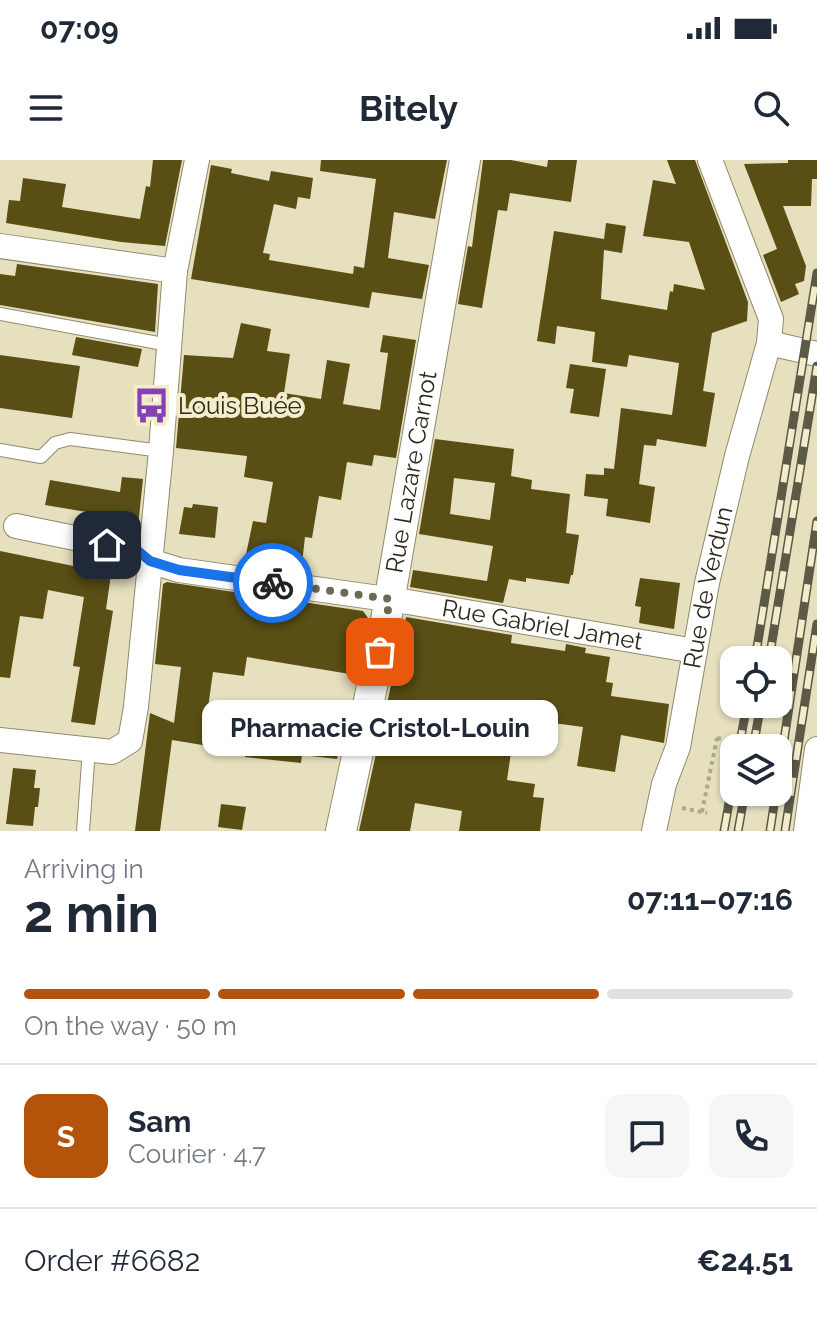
<!DOCTYPE html>
<html lang="en">
<head>
<meta charset="utf-8">
<style>
  :root { --surface:#fff; --page:#f6f6f7; --text:#1f2937; --muted:#747a83; --line:#e0e1e3; --accent:#b45309 }
  body { margin:0; font-family:Raleway,sans-serif; background:var(--page); color:var(--text); height:100vh; display:flex; flex-direction:column; font-size:30px; white-space:nowrap }
  * { box-sizing:border-box; margin:0 }
  p { font-size:26px; color:var(--muted) }
  .icon { flex:none; width:44px; height:44px; fill:none; stroke:currentColor; stroke-width:2; stroke-linecap:round; stroke-linejoin:round }
  .map { position:relative; height:671px; overflow:hidden }
  .drawer { display:flex; flex-direction:column; background:var(--surface); flex:1 }
  .drawer>* { flex:none }
  .fabs { position:absolute; left:720px; top:486px; display:grid; gap:16px }
  .fabs a { display:grid; place-items:center; width:72px; height:72px; border-radius:16px; background:var(--surface); box-shadow:0 2px 6px #0004; font-size:40px }
  .pin { position:absolute; display:grid; place-items:center; width:68px; height:68px; color:#fff; margin:-34px; border-radius:16px; box-shadow:0 4px 12px #0006 }
  .courier { position:absolute; display:grid; place-items:center; width:80px; height:80px; margin:-40px; border:6px solid #1a73e8; border-radius:50%; background:#fff; color:#222; box-shadow:0 2px 10px #0007 }
  .bubble { position:absolute; height:56px; border-radius:16px; background:var(--surface); box-shadow:0 2px 6px #0004; font-size:26px; font-weight:700; line-height:56px; text-align:center }
  .head em { font-style:normal; font-weight:700 }
  .head div { display:flex; flex-direction:column-reverse }
  .head { display:flex; align-items:center; justify-content:space-between; height:136px; padding:0 24px }
  h1 { font-size:52px; font-weight:700; line-height:60px }
  .bar { display:grid; grid-template-columns:repeat(4,1fr); gap:12px 8px; align-content:center; height:96px; padding:0 24px }
  .bar i { height:10px; border-radius:6px; background:var(--line) }
  .bar .on { background:var(--accent) }
  .bar p { grid-column:span 4 }
  .line { display:flex; align-items:center; gap:20px; padding:0 24px; border-top:2px solid var(--line) }
  .line div { flex:1 }
  .round { display:grid; place-items:center; flex:none; width:84px; height:84px; border-radius:16px; background:var(--page) }
  .status { display:flex; justify-content:space-between; align-items:center; height:56px; padding:0 40px; background:var(--surface); direction:ltr }
  .status svg { height:22px; fill:currentColor }
  header { display:flex; justify-content:space-between; align-items:center; height:104px; padding:0 24px; background:var(--surface); font-size:36px; font-weight:700 }
  .map>svg:first-child { display:block }
</style>
</head>
<body>
<div class="status"><b>07:09</b><svg viewBox="0 0 49 12"><path d="M0 12V9h3v3zM5 12V6h3v6zM10 12V3h3v9zM15 12V0h3v12zM26 1h20v11H26zM47 4h2v5h-2z"/></svg></div>
<header><svg class="icon" aria-label="menu" viewBox="0 0 24 24"><path d="M4 6h16M4 12h16M4 18h16"/></svg>Bitely<svg class="icon" aria-label="search" viewBox="0 0 24 24"><circle cx="10" cy="10" r="6"/><path d="M15 15l6 6"/></svg></header>
<div class="map">
<svg width="817" height="671" viewBox="0 0 817 671">
  <rect width="100%" height="100%" fill="#e6e0bf"/>
  <path fill="#594e14" fill-rule="evenodd" d="M153,0H182L165,86L121,82L6,63L9,40L20,41L23,18L66,24L62,47L140,59L146,26L150,27Z
    M321,0H447L435,59L394,52L388,98L429,105L422,139L372,132L369,148L191,119L211,5L232,9L231,13L269,21L271,11L313,18L310,39L298,37L296,49L274,44L263,93L270,94L269,100L353,114L354,106L364,108L376,19L320,11Z
    M483,0H511L547,7L548,0H577L571,42L510,33L507,51L498,50L482,148L458,144L468,86L472,87Z
    M667,0H695L748,142L747,161L712,173L703,231L715,233L706,287L657,279L656,286L644,285L639,324L655,327L650,363L606,356L608,339L584,336L586,314L604,315V308L614,309L621,248L672,255L679,203L629,195L627,207L592,202L595,172L557,166L555,184L537,181L554,71L604,79L606,63L626,66L622,93L604,90L601,139L667,150L670,131L673,132L674,124L705,130L689,82L643,76L653,20L676,24Z
    M788,0H817V19H812L811,46H783L806,106L804,121L795,124L799,134L781,142L763,95L777,89L744,4L788,3Z
    M17,104L158,124L155,172L0,145V114L15,116Z
    M241,163L271,169L267,191L290,194L284,233L321,239L327,200L350,204L343,244L380,250L388,193L380,192L383,175L416,180L396,298L374,295L372,306L347,302L341,340L319,336L312,378L305,377L301,412L244,404L253,361L266,363L273,322L244,317L247,296L176,288L184,195L233,198Z
    M76,177L142,189L138,207L72,195Z
    M0,195L80,206L72,258L0,248Z
    M570,204L606,209L599,257L570,253L574,229L566,228Z
    M435,279L514,289L511,316L532,320L531,329L570,334L566,373L579,375L573,415H571L569,424L526,418V422L509,419L503,443L410,427L413,410L487,421L493,386L419,374ZM454,318L495,323L490,360L450,354Z
    M122,317L143,319L137,376L86,365L104,361L105,356L122,358L45,345L50,320L120,332Z
    M193,344L218,347L215,378L179,374L184,347L192,348Z
    M0,391L93,410L96,398L113,401L106,449L113,451L95,565L71,562L80,507L73,506L84,437L48,430L43,459L20,456L10,518L0,517Z
    M640,418L680,423L674,469L639,463L641,447L635,446Z
    M167,422L363,451L368,458L356,515L247,497L244,516L213,512L207,555L238,559V566L341,579L337,599L302,595L301,603L245,597V592L172,580L160,671H135L150,553L174,563L181,507L155,504L163,424Z
    M406,457L512,475L511,483L565,491L566,484L586,488L585,493L610,497L606,522L613,523L611,536L669,544L664,583L621,575L615,612L577,606L583,567L516,558L507,620L535,624L533,637L544,638L540,671H459L462,651L415,643L410,671H359Z
    M13,608L36,610L34,628H40L38,647H35L33,666L6,664Z
    M221,644L246,647L242,670L218,667Z"/>
  <g fill="none" stroke-linecap="round" stroke-linejoin="round">
    <defs>
      <path id="service" d="M0,154L169,185
        M0,290L41,297L55,283L70,279L161,291
        M83,671L89,589"/>
      <g id="minor">
        <path d="M0,86L175,111"/>
        <path d="M769,183L817,194"/>
        <path id="s1" d="M16,366L138,391L150,401L179,410L408,442L695,491"/>
        <path d="M0,580L112,592L130,581L136,547L161,291L175,111L197,0"/>
        <path id="s2" d="M654,671L664,624L678,587L707,423L737,296L769,183L771,159L710,0"/>
        <path d="M806,671L817,589"/>
      </g>
      <g id="tertiary">
        <path id="s3" d="M341,671L385,466L465,0"/>
      </g>
    </defs>
    <use href="#service" stroke="#908a6c" stroke-width="14"/>
    <use href="#minor" stroke="#908a6c" stroke-width="26"/>
    <use href="#tertiary" stroke="#908a6c" stroke-width="32"/>
    <path stroke="#ada88d" stroke-width="4" stroke-dasharray="4 4" stroke-linecap="butt" d="M759,644L761,632
      M682,648L707,653
      M702,652L717,578"/>
    <use href="#service" stroke="#fff" stroke-width="12"/>
    <use href="#minor" stroke="#fff" stroke-width="24"/>
    <use href="#tertiary" stroke="#fff" stroke-width="30"/>
    <defs>
      <path id="rail" d="M755,500L817,113
        M769,500L817,206
        M739,588L747,544
        M753,588L761,544
        M778,620L817,361
        M724,671L734,615
        M738,671L745,632
        M770,671L776,632
        M785,671L817,464"/>
    </defs>
    <use href="#rail" stroke="#5c5947" stroke-width="9"/>
    <use href="#rail" stroke="#f4edcc" stroke-width="6" stroke-dasharray="18" stroke-linecap="butt"/>
    <path stroke="#ada88d" stroke-width="4" stroke-dasharray="4 4" stroke-linecap="butt" d="M717,578L767,588"/>
  </g>
  <g fill="none" stroke-linecap="round" stroke-linejoin="round">
    <path stroke="#6c6955" stroke-width="8" stroke-dasharray="0 14.4" d="M273,423L390,439L380,492"/>
    <path stroke="#1a73e8" stroke-width="10" d="M107,385L138,391L150,401L179,410L273,423"/>
  </g>
  <defs>
    <symbol id="bus-bare" viewBox="-9 -9 18 18"><path d="M-5-6H5V4H4V6H2V4H-2V6H-4V4H-5ZM-3.5-4V0h7V-4ZM-3.5 1.2v1.5H-2V1.2ZM2 1.2v1.5H3.5V1.2Z" fill="#8440b5" stroke="#f4edcc" stroke-width="2.5" paint-order="stroke"/></symbol>
  </defs>
  <g fill-rule="evenodd">
    <use href="#bus-bare" x="126" y="220" width="51" height="51"/>
  </g>
  <g text-anchor="middle" stroke-width="8" stroke-linejoin="round" paint-order="stroke">
    <g font-size="24" fill="#2b291c" stroke="#f4edcc" text-anchor="start">
      <text x="178" y="254">Louis Buée</text>
    </g>
    <g font-size="24" fill="#2b291c" stroke="#f4edcc">
      <text dy="8" stroke="none"><textPath href="#s3" startOffset="366">Rue Lazare Carnot</textPath></text>
      <text dy="8" stroke="none"><textPath href="#s2" startOffset="250">Rue de Verdun</textPath></text>
      <text dy="8" stroke="none"><textPath href="#s1" startOffset="538">Rue Gabriel Jamet</textPath></text>
    </g>
  </g>
</svg>
<div class="fabs">
<a><svg class="icon" aria-label="locate" viewBox="0 0 24 24"><circle cx="12" cy="12" r="6"/><path d="M12 2v4M12 18v4M2 12h4M18 12h4"/></svg></a>
<a><svg class="icon" aria-label="layers" viewBox="0 0 24 24"><path d="M12 4l9 5-9 5-9-5zM3 14l9 5 9-5"/></svg></a>
</div>
<div class="pin" style="left:380px;top:492px;background:#ea580c"><svg class="icon" aria-label="bag" viewBox="0 0 24 24"><path d="M5 8h14l-1 12H6zM9 8a3 3 0 0 1 6 0"/></svg></div>
<div class="pin" style="left:107px;top:385px;background:#1f2937"><svg class="icon" aria-label="home" viewBox="0 0 24 24"><path d="M3 11l9-7 9 7M6 9v11h12V9"/></svg></div>
<div class="courier" style="left:273px;top:423px"><svg class="icon" aria-label="bike" viewBox="0 0 24 24"><circle cx="6" cy="16" r="4"/><circle cx="18" cy="16" r="4"/><path d="M6 16l4-8h5l3 8M10 8l3 8H6M13 5h3"/></svg></div>
<div class="bubble" style="left:202px;top:540px;width:356px">Pharmacie Cristol-Louin</div>
</div>
<section class="drawer">
<div class="head"><div><h1>2 min</h1><p>Arriving in</p></div><em>07:11–07:16</em></div>
<div class="bar"><i class="on"></i><i class="on"></i><i class="on"></i><i></i><p>On the way · 50 m</p></div>
<div class="line" style="height:144px"><b class="round" style="background:var(--accent);color:#fff">S</b><div><b>Sam</b><p>Courier · 4.7</p></div><a class="round"><svg class="icon" aria-label="chat" viewBox="0 0 24 24"><path d="M4 5h16v11H9l-5 4z"/></svg></a><a class="round"><svg class="icon" aria-label="phone" viewBox="0 0 24 24"><path d="M5 4h4l2 5-3 2q2 4 5 5l2-3 5 2v4C11 20 4 13 5 4z"/></svg></a></div>
<div class="line" style="height:104px"><div>Order #6682</div><b>€24.51</b></div>
</section>
</body>
</html>
